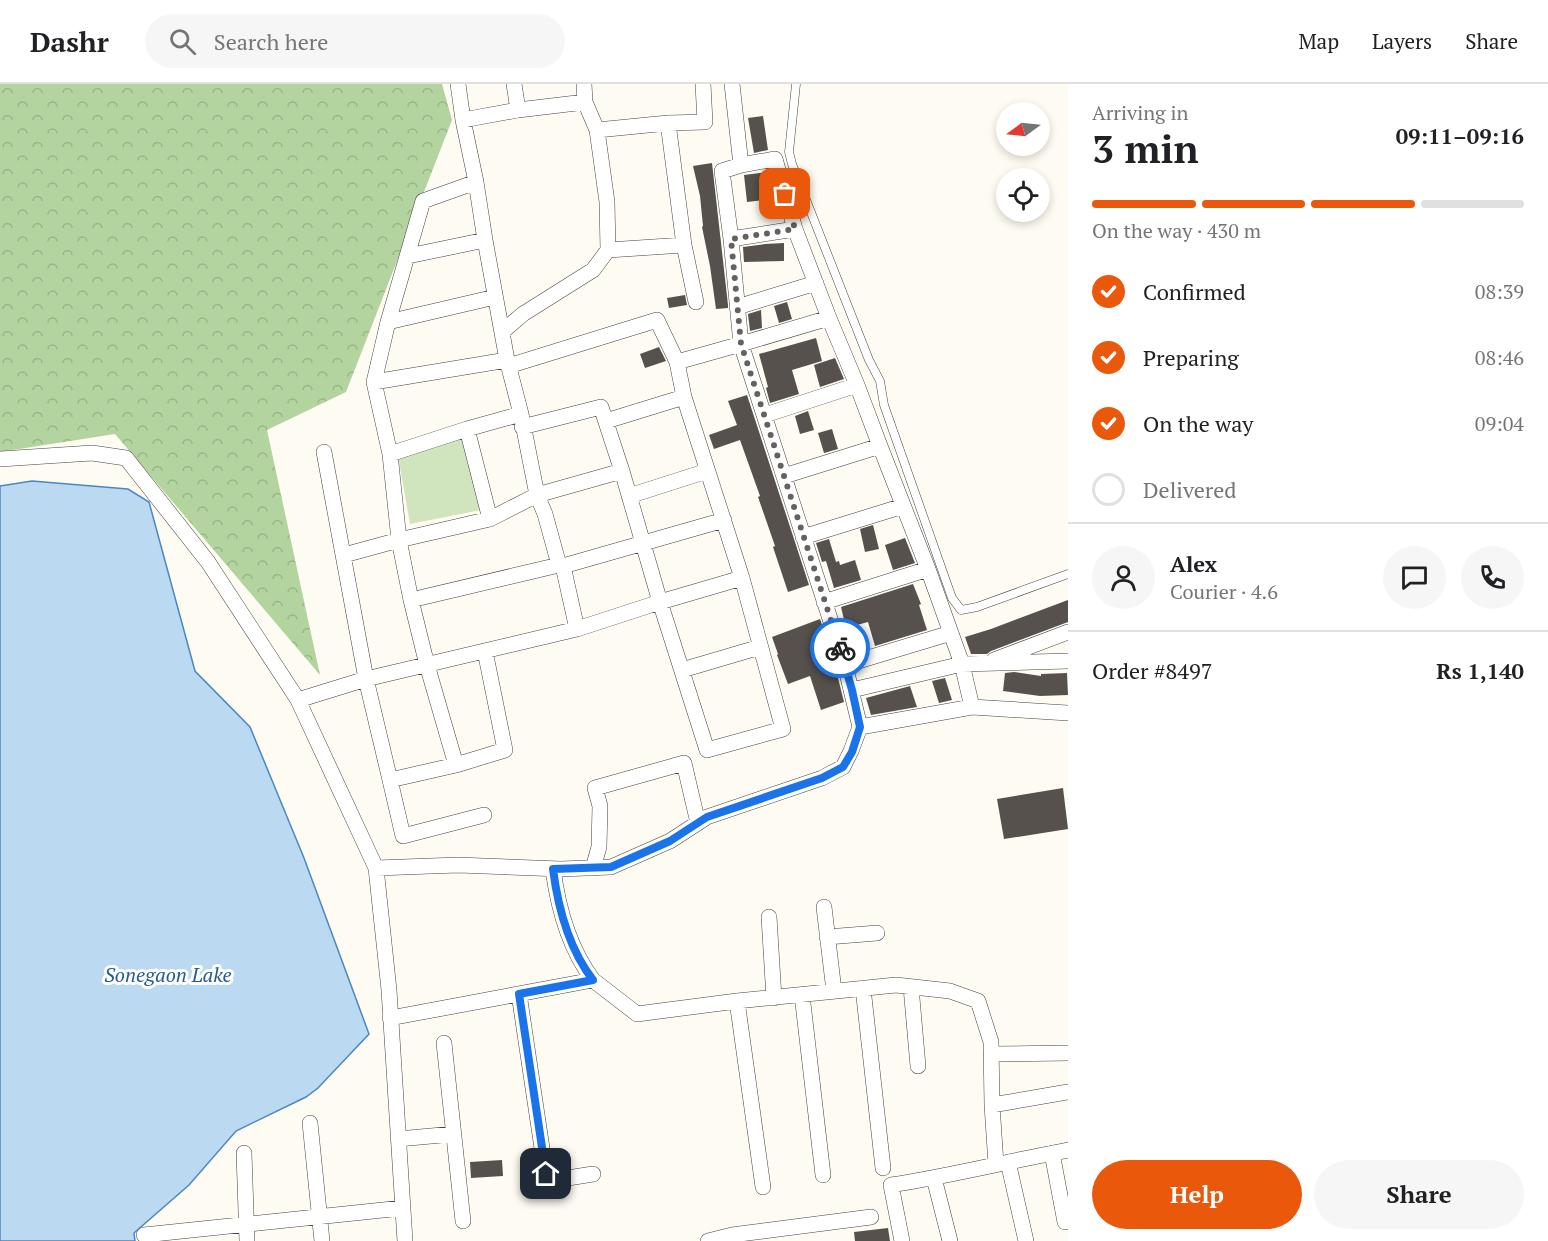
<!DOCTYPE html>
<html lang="en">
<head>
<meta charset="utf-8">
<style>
  :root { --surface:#fff; --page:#f6f6f6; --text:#202124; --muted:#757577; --line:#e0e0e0; --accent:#ea580c }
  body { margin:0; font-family:"PT Serif",serif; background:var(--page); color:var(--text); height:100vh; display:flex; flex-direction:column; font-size:22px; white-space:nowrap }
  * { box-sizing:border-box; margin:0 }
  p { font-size:20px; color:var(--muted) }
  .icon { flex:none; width:33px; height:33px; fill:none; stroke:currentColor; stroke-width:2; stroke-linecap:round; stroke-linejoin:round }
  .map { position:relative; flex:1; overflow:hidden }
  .details { display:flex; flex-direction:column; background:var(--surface); width:480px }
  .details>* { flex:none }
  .needle { width:39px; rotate:255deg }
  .buttons { position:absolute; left:996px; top:18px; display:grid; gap:12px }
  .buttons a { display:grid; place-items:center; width:54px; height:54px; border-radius:50%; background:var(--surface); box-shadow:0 3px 9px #0003; font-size:30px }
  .pin { position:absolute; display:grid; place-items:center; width:51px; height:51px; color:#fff; margin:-26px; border-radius:12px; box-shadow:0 3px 9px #0006 }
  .courier { position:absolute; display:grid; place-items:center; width:60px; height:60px; margin:-30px; border:4px solid #1a73e8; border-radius:50%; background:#fff; color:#222; box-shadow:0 2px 8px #0007 }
  .summary em { font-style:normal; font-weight:700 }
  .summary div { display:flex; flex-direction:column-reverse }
  .summary { display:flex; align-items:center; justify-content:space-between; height:102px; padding:0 24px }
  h1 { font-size:39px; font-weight:700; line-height:45px }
  .bar { display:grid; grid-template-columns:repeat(4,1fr); gap:9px 6px; align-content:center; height:72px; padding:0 24px }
  .bar i { height:8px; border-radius:4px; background:var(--line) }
  .bar .active { background:var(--accent) }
  .bar p { grid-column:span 4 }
  .line { display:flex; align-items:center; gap:15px; padding:0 24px; border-top:2px solid var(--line) }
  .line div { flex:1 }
  .round { display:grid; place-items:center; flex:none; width:63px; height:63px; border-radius:32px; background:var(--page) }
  ol { padding:0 24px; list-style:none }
  li { display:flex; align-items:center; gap:18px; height:66px }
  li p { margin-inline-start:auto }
  li .icon { padding:6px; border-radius:50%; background:var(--accent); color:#fff; stroke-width:4 }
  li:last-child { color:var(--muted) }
  li i { width:33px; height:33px; border:3px solid var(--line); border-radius:50% }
  .button { display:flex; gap:12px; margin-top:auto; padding:12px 24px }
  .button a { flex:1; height:69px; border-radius:36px; background:var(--accent); color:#fff; font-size:24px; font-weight:700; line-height:69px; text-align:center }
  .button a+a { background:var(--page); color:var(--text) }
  header { display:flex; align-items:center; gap:36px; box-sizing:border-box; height:84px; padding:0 30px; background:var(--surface); border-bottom:2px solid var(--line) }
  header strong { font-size:28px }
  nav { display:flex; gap:33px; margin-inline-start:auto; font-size:21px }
  .search { width:420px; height:54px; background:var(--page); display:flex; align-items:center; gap:15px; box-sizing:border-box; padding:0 21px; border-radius:33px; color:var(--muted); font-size:22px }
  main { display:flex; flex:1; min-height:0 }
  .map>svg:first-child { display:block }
</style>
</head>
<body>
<header>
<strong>Dashr</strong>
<div class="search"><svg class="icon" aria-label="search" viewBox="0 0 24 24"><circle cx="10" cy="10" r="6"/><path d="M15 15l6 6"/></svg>Search here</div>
<nav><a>Map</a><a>Layers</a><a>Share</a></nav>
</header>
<main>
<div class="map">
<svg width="1068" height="1157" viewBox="0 0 1068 1157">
  <defs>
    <pattern id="forest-crowns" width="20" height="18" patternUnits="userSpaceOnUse" patternTransform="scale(1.5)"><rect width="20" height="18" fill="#b3d49f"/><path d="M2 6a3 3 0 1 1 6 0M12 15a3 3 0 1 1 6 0" fill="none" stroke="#99b588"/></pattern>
  </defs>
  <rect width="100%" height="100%" fill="#fefcf2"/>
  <path fill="url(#forest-crowns)" d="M0,0H442L452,36L346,308L267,346L320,591L115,350L0,368Z"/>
  <path fill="#d0e5be" d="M463,353L481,426L410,440L398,372Z"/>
  <path fill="#bbd9f0" stroke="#4988c0" stroke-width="1.5" d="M32,397L128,405L149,418L195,587L250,643L304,774L369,950L318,1004L306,1013L236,1047L189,1101L134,1149L135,1157H0V402Z"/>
  <path fill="#56514c" d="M763,32L768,66L754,69L748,34Z
    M712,79L728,221V224L716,225L710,182L702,143L703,142L700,112L693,82Z
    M769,88L774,115L747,118L744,91Z
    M784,159V177L744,178L743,163L765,160Z
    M685,211L687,221L669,224L667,214Z
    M787,218L792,235L779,239L774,222Z
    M761,226L762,244L750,247L748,230Z
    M816,254L822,277L792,286L799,310L770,319L766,304L768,303L759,270Z
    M659,263L666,277L645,284L640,270Z
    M835,274L844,295L820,303L814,281Z
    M747,311L809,501L788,508L773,463L775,462L758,413L760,412L740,356L714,365L709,351L737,341L728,317Z
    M808,327L814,346L800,350L795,332Z
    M832,345L838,365L824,369L818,349Z
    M873,441L879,465L865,468L860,445Z
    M905,454L915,479L893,486L885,461Z
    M829,455L836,478L839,477L840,481L855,476L861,496L834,504L826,477L822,478L816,459Z
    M913,500L921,520L919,521L927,546L875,562L868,538L846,544L841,523Z
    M1068,516V538L991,567L987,570H971L965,553L991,545Z
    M820,535L831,568L829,569L838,594L844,618L821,626L810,592L788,600L777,571L778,570L772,553Z
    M1014,588L1041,592V590L1067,589L1068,611L1040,612L1003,607L1005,589Z
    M945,594L952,616L939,619L932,597Z
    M910,602L917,623L871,631L866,614Z
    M1063,704L1068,745L1004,755L997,715Z
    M502,1076L503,1092L471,1094L470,1078Z
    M888,1144L890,1157H855L854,1148Z"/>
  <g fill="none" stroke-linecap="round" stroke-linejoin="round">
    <defs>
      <path id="service" d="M796,0L789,68L792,80L869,276L880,297L884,321L952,514L961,526L977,523L1068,490"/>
      <path id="minor" d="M458,0L463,36L518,26L585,18L597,46L607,118L608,166L593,186L523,230L502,248
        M514,0L518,26
        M584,0L585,18
        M463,36L476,98
        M597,46L668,39
        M731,155L795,145
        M485,156L507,276L521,330L537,411L545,430L559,481L563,482L577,545
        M608,166L684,161
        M408,172L485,156L476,98L423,117L388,238L374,298L390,370L399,456L490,435L467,345
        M696,218L684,161L668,39L705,38L703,0
        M737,223L816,199
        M388,238L495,213
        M508,282L657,236L677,278
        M374,298L507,276
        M765,331L857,301L829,234
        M606,337L684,313
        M522,343L601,323L622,387L660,518L707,666L783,645L742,494L684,313L677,278L741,260L731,155L722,87L741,81L732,0
        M324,368L366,595L390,696L456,681L427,581L411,516L399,456L344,471
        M390,370L467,345L521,330
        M0,375L92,369L126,374L208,478L298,616L366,595L577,545L660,518L742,494
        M784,392L880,362
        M629,412L707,387
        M490,435L537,411L622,387
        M803,453L903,422
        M563,482L724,436
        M928,485L962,580L972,623
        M411,516L559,481
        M824,518L928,485L880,362L857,301
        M994,576L1068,548
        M845,581L951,549
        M682,586L760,563
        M852,606L962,580L1068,577
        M298,616L376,784L389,906L405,1157
        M860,643L972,623L1068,629
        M456,681L505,666L485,567
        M390,696L403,752L484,731
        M376,784L458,781L561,785L611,783L670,757L707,733L822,694L843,683L851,667L860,643L845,581L741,260L829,234L795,145L775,75L741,81
        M593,784L599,763L600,722L595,704L684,679L698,739
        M553,785C558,824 569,864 593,896
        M824,823L834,907
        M769,833L774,914
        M827,853L877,849
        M911,903L918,982
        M863,904L883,1084
        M519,910L546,1091L549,1097L593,1090
        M802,911L823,1091
        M737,917L763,1103
        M390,934L593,896L637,930L737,917L896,901L950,907L978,917L991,958L992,1021L996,1080
        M444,959L463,1137
        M991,970L1068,969
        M992,1021L1068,1008
        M310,1039L322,1157
        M398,1055L453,1050
        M244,1069L247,1157
        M1052,1069L1065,1138
        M1008,1078L1026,1157
        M934,1094L950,1157
        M144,1151L402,1124
        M708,1157L732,1151L871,1133
        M902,1157L891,1101C950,1092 1009,1077 1068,1066"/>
    </defs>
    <use href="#service" stroke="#424242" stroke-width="9"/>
    <use href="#minor" stroke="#424242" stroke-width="16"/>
    <use href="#service" stroke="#fff" stroke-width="8"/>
    <use href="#minor" stroke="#fff" stroke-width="15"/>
  </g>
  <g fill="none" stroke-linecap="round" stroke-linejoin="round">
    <path stroke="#63625e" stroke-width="6" stroke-dasharray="0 10.8" d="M785,110L795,145L731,155L741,260L840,564"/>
    <path stroke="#1a73e8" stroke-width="8" d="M546,1090L519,910L593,896C569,865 558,824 553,785L611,783L670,757L707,733L822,694L843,683L852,668L860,643L852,606L840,564"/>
  </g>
  <g text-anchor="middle" stroke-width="6" stroke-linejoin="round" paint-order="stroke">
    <g font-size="20" font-style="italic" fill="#245b95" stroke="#fff">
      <text x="168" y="898">Sonegaon Lake</text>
    </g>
  </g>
</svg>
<div class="buttons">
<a><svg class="needle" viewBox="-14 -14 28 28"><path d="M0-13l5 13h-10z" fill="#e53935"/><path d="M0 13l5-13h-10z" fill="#757577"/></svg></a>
<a><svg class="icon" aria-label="locate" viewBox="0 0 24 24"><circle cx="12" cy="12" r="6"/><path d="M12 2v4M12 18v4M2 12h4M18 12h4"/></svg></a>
</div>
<div class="pin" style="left:785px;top:110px;background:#ea580c"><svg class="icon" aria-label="bag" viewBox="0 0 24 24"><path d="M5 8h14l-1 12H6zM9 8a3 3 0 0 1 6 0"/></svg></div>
<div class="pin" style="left:546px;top:1090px;background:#1f2937"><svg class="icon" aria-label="home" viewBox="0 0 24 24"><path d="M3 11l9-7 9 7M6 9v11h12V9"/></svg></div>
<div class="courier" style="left:840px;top:564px"><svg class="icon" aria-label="bike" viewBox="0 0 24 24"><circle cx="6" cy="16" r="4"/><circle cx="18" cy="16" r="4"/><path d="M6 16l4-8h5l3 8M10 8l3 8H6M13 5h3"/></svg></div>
</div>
<section class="details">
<div class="summary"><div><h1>3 min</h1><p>Arriving in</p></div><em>09:11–09:16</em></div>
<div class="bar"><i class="active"></i><i class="active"></i><i class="active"></i><i></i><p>On the way · 430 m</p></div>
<ol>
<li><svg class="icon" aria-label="check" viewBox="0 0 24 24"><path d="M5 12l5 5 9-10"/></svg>Confirmed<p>08:39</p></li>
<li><svg class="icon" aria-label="check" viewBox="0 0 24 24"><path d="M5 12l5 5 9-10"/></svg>Preparing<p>08:46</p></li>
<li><svg class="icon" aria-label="check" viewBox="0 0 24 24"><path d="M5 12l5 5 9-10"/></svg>On the way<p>09:04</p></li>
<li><i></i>Delivered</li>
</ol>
<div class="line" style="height:108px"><a class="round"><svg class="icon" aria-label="person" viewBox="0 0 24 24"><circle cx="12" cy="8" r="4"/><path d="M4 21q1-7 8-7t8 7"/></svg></a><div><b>Alex</b><p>Courier · 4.6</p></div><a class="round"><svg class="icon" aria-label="chat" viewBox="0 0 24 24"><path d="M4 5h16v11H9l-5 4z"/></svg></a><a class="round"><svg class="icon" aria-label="phone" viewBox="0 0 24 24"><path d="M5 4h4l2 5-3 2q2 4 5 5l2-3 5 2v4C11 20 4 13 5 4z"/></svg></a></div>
<div class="line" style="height:78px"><div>Order #8497</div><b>Rs 1,140</b></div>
<div class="button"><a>Help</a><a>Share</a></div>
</section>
</main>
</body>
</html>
